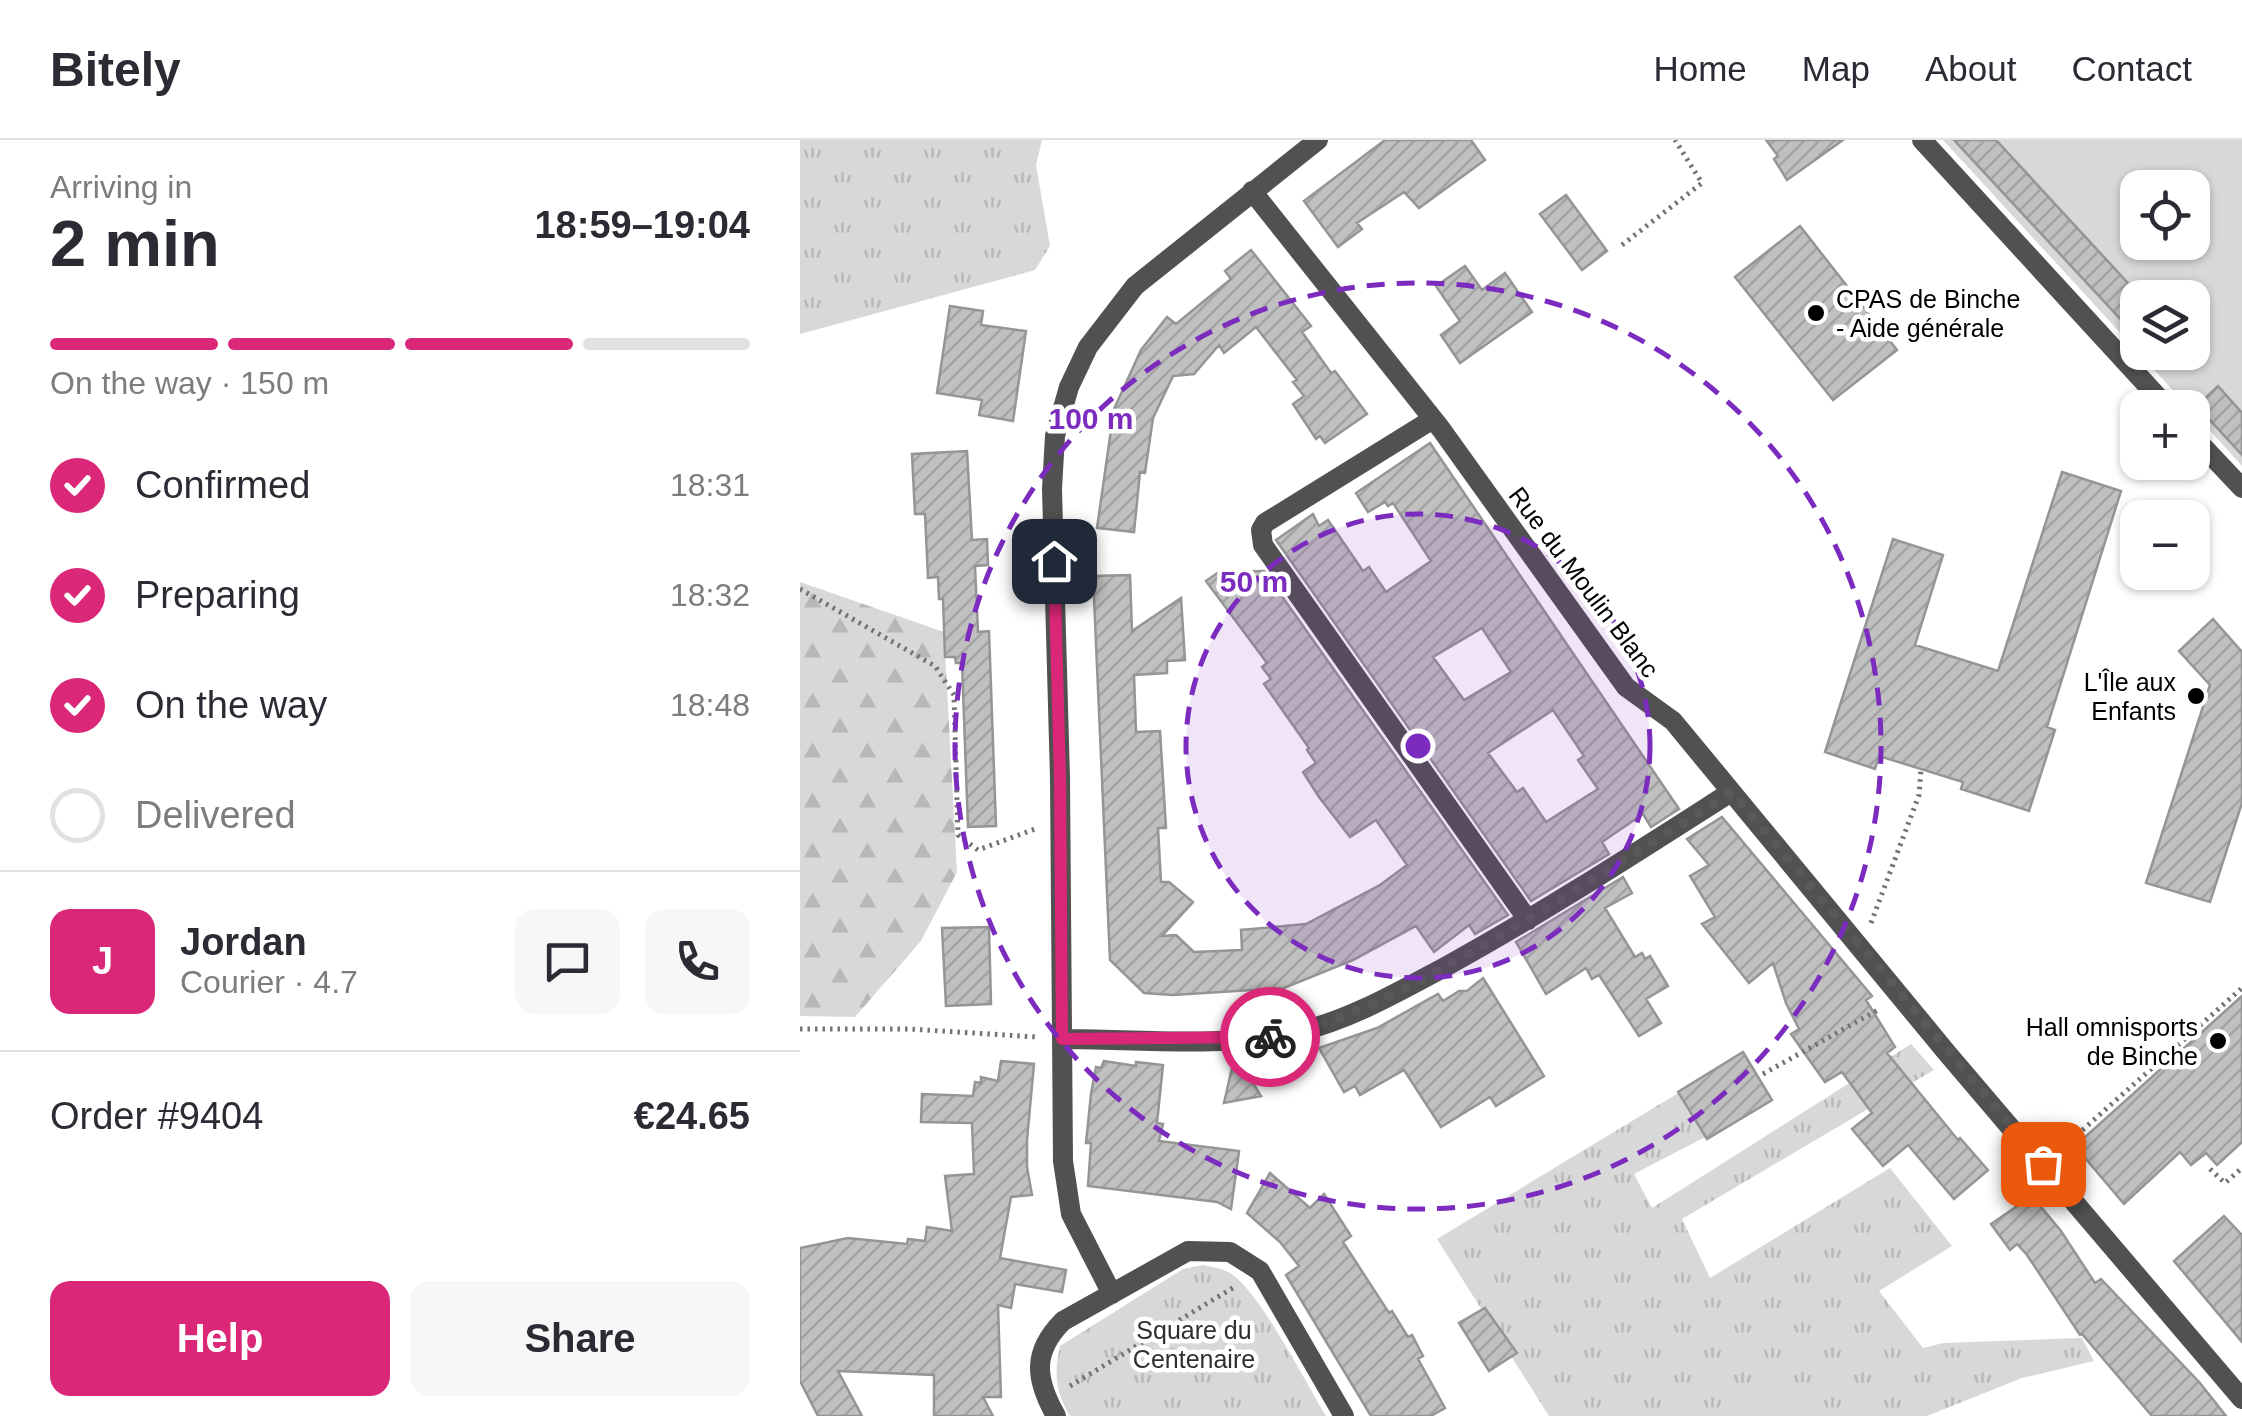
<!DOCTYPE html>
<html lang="en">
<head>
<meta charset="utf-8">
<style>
  :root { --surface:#fff; --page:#f7f7f7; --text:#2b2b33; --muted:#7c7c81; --line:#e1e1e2; --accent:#db2777 }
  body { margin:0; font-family:Helvetica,sans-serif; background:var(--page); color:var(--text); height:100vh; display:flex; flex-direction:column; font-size:38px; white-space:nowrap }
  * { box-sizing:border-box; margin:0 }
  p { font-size:32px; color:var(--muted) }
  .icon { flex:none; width:55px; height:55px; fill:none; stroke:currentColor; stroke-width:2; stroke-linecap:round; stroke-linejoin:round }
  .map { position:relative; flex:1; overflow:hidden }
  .side { display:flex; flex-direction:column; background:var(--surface); width:800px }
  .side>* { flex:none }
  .buttons { position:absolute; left:1320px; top:30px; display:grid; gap:20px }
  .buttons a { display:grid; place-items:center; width:90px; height:90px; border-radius:20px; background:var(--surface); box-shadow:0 2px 8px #0004; font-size:50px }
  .pin { position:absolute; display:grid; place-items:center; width:85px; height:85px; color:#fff; margin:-42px; border-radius:20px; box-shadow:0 5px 15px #0006 }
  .courier { position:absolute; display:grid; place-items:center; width:100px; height:100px; margin:-50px; border:8px solid #db2777; border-radius:50%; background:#fff; color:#222; box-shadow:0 2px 12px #0007 }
  .head em { font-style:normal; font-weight:800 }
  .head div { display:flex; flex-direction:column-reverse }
  .head { display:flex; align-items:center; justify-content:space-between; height:170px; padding:0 50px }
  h1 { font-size:65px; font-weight:800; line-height:75px }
  .bar { display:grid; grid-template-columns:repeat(4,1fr); gap:15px 10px; align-content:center; height:120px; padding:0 50px }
  .bar i { height:12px; border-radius:8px; background:var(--line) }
  .bar .on { background:var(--accent) }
  .bar p { grid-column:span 4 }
  .line { display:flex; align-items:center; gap:25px; padding:0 50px; border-top:2px solid var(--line) }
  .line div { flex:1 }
  .round { display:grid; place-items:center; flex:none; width:105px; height:105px; border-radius:20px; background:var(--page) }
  ol { padding:0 50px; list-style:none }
  li { display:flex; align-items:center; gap:30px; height:110px }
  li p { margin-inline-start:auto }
  li .icon { padding:10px; border-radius:50%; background:var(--accent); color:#fff; stroke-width:4 }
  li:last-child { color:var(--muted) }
  li i { width:55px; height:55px; border:5px solid var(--line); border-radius:50% }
  .button { display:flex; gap:20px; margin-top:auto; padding:20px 50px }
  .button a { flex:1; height:115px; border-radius:20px; background:var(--accent); color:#fff; font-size:40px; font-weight:800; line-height:115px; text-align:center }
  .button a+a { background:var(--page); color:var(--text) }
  header { display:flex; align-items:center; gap:60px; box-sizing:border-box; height:140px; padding:0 50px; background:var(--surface); border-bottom:2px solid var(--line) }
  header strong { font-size:48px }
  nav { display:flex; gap:55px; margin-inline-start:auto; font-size:35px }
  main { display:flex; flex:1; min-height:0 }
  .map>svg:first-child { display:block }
</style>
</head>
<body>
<header>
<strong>Bitely</strong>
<nav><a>Home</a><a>Map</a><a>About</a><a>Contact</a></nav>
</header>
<main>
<section class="side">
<div class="head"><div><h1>2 min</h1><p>Arriving in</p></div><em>18:59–19:04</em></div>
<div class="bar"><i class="on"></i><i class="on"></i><i class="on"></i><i></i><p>On the way · 150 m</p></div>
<ol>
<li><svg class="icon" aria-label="check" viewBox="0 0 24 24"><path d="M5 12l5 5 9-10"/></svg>Confirmed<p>18:31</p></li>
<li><svg class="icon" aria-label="check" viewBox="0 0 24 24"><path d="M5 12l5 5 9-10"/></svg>Preparing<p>18:32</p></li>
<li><svg class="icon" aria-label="check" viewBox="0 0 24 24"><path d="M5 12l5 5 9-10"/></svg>On the way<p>18:48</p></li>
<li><i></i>Delivered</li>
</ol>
<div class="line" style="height:180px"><b class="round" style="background:var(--accent);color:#fff">J</b><div><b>Jordan</b><p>Courier · 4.7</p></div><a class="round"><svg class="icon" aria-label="chat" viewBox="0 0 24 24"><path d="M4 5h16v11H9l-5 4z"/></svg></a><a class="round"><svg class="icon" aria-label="phone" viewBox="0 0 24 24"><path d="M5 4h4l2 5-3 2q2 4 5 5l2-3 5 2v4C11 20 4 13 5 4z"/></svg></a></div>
<div class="line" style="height:130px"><div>Order #9404</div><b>€24.65</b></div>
<div class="button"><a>Help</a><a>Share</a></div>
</section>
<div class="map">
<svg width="1442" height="1276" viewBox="0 0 1442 1276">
  <defs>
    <pattern id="grass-tufts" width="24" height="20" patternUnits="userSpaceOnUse" patternTransform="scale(2.5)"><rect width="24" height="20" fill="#d8d8d8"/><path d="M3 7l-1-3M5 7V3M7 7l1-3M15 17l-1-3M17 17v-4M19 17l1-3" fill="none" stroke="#b8b8b8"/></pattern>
    <pattern id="forest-firs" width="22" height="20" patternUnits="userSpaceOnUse" patternTransform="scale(2.5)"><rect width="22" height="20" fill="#d8d8d8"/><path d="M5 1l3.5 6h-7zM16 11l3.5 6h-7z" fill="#b8b8b8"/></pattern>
    <pattern id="building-hatch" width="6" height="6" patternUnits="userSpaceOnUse" patternTransform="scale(2.5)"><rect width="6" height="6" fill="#c0c0c0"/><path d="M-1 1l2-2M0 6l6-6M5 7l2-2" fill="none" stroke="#a3a3a3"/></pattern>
  </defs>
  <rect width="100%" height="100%" fill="#fff"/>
  <path fill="url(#grass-tufts)" d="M0,0H242L236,25L250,106L235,130L0,194Z
    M1111,904L1134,930L882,1079L910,1138L1090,1028L1152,1106L1079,1151L1123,1208L1143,1203L1282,1198L1294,1221L1222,1238L1127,1276H1008L977,1224L932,1276H749L637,1099L880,952L909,995L834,1034L852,1068Z
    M403,1125C413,1127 425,1129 433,1135C461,1155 506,1243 526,1276H270C255,1251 254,1234 260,1206L383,1129Z"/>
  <path fill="url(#forest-firs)" d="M0,442L144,492L157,732L121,801L55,877L0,876Z"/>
  <path fill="#d8d8d8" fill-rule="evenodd" d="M1143,0H1442V326L1393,272L1392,268L1388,267L1338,212H1392V158H1338V212ZM1338,48H1392V102H1338Z
    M977,1223L1008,1276H932Z"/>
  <path fill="url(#building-hatch)" stroke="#959595" stroke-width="2.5" fill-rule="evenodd" d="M585,0H671L685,20L619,68L604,52L557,83L562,89L538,107L504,61Z
    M966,0H1043L987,40L974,19L978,16Z
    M1154,0H1196L1338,154V198Z
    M766,55L807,111L782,130L740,74Z
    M1000,86L1097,210L1033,260L935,137Z
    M451,110L511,186L502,192L531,233L535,231L567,274L525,303L520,296L516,299L493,264L504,256L493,242L497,240L456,187L424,213L419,205L394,234L373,236L353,278L345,333L340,332L334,392L297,388L314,269L341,210L367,177L376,184L431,139L425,131Z
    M665,126L682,150L705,133L732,172L660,223L641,195L660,181L636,146Z
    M150,166L183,171L181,185L226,191L213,281L179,275L182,260L137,253Z
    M1418,246L1442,273V315L1397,266Z
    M630,303L879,669L851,687L843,674L802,702L809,714L731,761L476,400L513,374L519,386L528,380L563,431L569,427L586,452L631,421L593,363L588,366L585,362L568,372L556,353ZM682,488L711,532L664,560L633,517ZM753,570L784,616L778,620L798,649L746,682L723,648L717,652L688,613Z
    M167,311L172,400L187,399L188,425L175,426L178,492L189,491L196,686L168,687L162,523H156L155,517H145L143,459H139L138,437L128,438L125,374H115L112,314Z
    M1262,332L1321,351L1247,587L1255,590L1229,671L1161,649L1163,642L1079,616L1075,629L1025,612L1093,399L1143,415L1115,505L1198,531Z
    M464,431L708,775L675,794L669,785L634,812L616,786L553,820L484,848L373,855L344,853L310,820L293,436L330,435L332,491L381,458L385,520L367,521V533L334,535L336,592L360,591L366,688H358L361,742H369L393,762L362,796L376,795L394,812L442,810L441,790L506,784L580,745L607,725L576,680L550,697L519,657L503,632L516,623L507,610L509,608L464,544L471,539L462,527L467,523L406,441L419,432Z
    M1413,479L1442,512V663L1410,762L1346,743L1410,545L1379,511Z
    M922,677L1072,856L1066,860L1095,907L1087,913L1158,1000L1160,998L1188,1030L1154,1059L1108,1005L1083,1026L1052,989L1072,973L1042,932L1025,942L991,894L999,889L986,863L973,823L949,843L902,784L915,777L890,736L909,725L887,699Z
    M823,737L832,753L805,768L835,817L842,813L845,819L850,816L868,846L846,859L861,883L839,896L799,835L792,839L786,828L746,854L716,802Z
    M189,787L191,864L146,866L142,788Z
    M683,838L744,936L696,966L690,957L641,987L604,930L560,955L555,946L544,952L519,908L577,888L638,854L643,861L659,851H667Z
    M1442,856V1002L1417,1025L1406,1013L1391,1025L1380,1012L1324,1064L1275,1006Z
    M498,912L453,943L461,956L424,963L435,915L439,922H443Z
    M943,912L972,960L907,999L878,952Z
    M201,921L234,924L227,1000V1027L232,1055L211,1057L200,1118L266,1130L262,1152L215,1144L211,1168L198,1165L201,1257H183L193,1276H134V1235L38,1231L62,1276H18L0,1241V1108L48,1098L107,1104L108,1099L125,1101L127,1087L152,1091L145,1036L174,1034L172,983L121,982L122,954L173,956L175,942L181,943V937L198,941Z
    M304,921L336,926V922L363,925L357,983L363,984L359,1001L439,1011L431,1069L417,1062L288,1046L291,1003H286L291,954L296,927L301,928Z
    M470,1033L510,1068L524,1054L551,1096L543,1102L589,1173L592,1171L608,1197L612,1195L623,1216L618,1219L645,1268L631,1276H571L486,1135L499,1126L480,1102L447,1073Z
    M1232,1056L1261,1091L1295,1143L1301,1139L1400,1243L1426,1276H1352L1282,1194L1280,1195L1227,1115L1217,1104L1210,1110L1191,1084Z
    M1424,1076L1442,1095V1202L1374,1121Z
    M685,1168L717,1213L689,1231L659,1183Z"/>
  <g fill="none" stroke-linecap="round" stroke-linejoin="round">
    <path stroke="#737373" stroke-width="5" stroke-dasharray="2.5 5" stroke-linecap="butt" d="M822,105L902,43L875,0
      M0,449L135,526L154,555L158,695L178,710L235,689
      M1071,783L1119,655L1121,629
      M0,889H109L237,897
      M963,934L1078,870
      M1260,1010L1442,848
      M1410,1029L1425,1043L1442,1028
      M270,1246L436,1146"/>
    <path stroke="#515151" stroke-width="20" d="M1122,0L1368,268
      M452,51L641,289L826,547L873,581L1147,913L1442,1259
      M633,279L465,383L461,390L463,405L728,780
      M1392,295L1442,348
      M262,899C337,899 425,908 498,892C550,880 598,852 645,827C743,773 837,712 931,652
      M312,1154L271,1074L263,1021L260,638L252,349L255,296L269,247L288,207L335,146L518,0
      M256,1276C235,1239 232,1212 263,1181L388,1111L430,1112L460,1131L544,1276"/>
  </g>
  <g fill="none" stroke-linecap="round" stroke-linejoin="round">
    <path stroke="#595959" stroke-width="10" stroke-dasharray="0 18" d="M470,897C538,885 598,853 659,819C752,768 841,709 932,652L1243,1024"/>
    <path stroke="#db2777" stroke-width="12" d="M254,421L260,638L262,899L470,897"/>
  </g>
  <circle cx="618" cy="606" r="232" fill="#7b2cbf" fill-opacity=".12"/>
  <g fill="none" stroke="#7b2cbf" stroke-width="5" stroke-dasharray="18 12">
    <circle cx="618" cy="606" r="232"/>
    <circle cx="618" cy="606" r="463"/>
  </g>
  <g fill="#000" stroke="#fff" stroke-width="4">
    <circle cx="1016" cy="173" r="10"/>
    <circle cx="1396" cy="556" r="10"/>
    <circle cx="1418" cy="901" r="10"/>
  </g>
  <g text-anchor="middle" stroke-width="9" stroke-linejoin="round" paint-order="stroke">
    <g font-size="25" fill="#000" stroke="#fff" text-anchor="end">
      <text x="1036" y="168" text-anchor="start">CPAS de Binche<tspan x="1036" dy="29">- Aide générale</tspan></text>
      <text x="1376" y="551">L'Île aux<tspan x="1376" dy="29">Enfants</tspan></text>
      <text x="1398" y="896">Hall omnisports<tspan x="1398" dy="29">de Binche</tspan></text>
    </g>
    <g font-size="25" fill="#000" stroke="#fff">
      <text transform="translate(784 442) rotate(53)" y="9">Rue du Moulin Blanc</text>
    </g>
    <g font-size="25" fill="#2f2f2f" stroke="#fff">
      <text x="394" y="1199">Square du<tspan x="394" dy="29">Centenaire</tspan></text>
    </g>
  </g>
  <circle cx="618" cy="606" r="15" fill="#7b2cbf" stroke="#fff" stroke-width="5"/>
  <g font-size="30" text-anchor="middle" font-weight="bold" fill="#7b2cbf" stroke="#fff" stroke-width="9" stroke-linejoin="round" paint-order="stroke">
    <text x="291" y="289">100 m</text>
    <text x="454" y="452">50 m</text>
  </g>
</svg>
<div class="buttons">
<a><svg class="icon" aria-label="locate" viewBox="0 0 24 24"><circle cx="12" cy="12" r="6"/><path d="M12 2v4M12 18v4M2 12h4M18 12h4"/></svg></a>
<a><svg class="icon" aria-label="layers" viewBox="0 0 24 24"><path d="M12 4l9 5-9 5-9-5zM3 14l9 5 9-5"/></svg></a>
<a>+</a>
<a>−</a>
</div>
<div class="pin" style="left:1243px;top:1024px;background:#ea580c"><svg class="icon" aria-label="bag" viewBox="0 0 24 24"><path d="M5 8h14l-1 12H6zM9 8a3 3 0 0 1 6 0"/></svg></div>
<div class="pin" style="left:254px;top:421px;background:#1f2937"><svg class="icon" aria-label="home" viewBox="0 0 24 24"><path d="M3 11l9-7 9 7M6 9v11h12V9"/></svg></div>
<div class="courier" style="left:470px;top:897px"><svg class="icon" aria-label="bike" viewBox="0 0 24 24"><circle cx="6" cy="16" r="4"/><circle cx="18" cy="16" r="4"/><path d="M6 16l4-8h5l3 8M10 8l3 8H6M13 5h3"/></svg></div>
</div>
</main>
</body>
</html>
